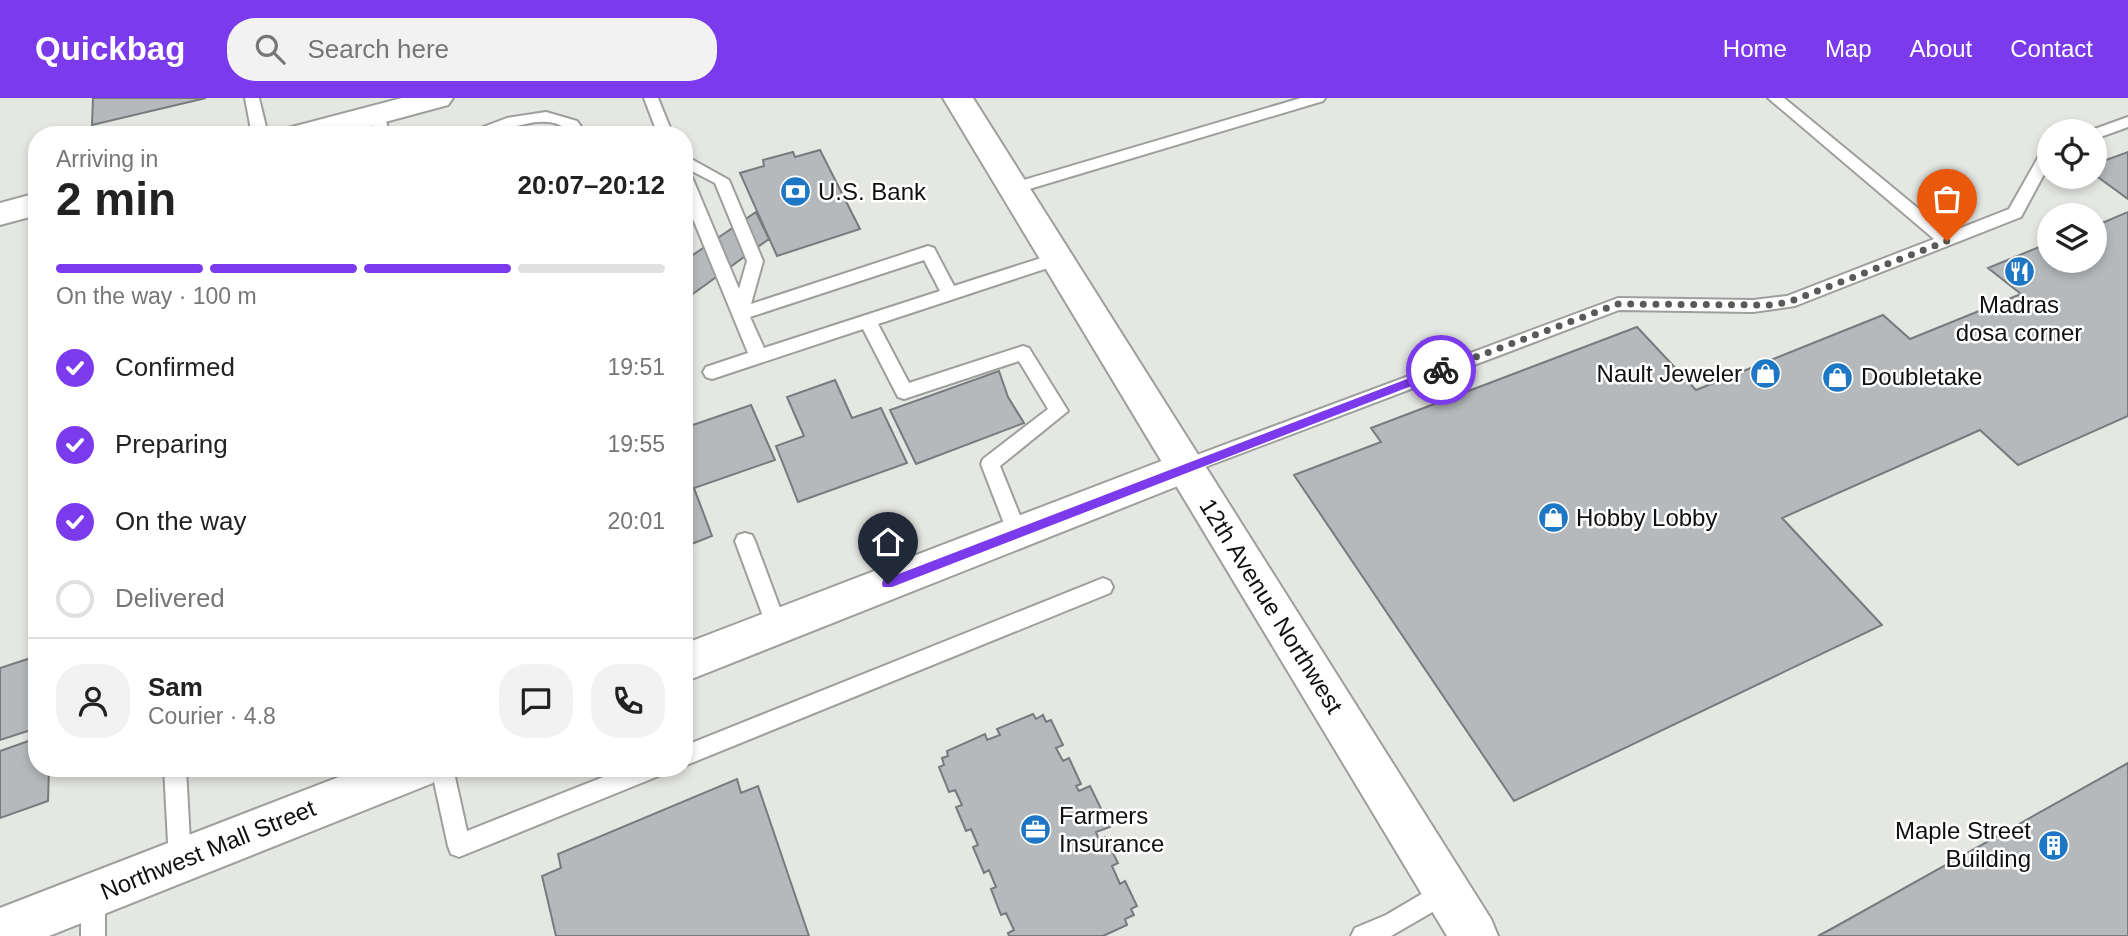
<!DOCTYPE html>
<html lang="en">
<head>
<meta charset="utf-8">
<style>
  :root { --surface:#fff; --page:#f2f2f2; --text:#222; --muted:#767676; --line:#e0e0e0; --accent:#7c3aed }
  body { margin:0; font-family:Arial,sans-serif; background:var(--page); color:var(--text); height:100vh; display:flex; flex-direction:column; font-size:26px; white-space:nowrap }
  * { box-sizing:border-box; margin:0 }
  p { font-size:23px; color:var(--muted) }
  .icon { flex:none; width:38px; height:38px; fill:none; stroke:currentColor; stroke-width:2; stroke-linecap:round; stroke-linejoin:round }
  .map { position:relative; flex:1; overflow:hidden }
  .sheet { position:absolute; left:28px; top:28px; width:665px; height:651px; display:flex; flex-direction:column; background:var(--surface); border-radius:28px; box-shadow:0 4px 10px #0003 }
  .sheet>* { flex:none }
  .buttons { position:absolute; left:2037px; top:21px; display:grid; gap:14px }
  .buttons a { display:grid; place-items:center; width:70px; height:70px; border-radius:50%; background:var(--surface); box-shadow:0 4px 10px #0003; font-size:35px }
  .pin { position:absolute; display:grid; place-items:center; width:60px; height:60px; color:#fff; margin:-72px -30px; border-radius:50% 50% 50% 0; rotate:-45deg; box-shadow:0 0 7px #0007 }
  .pin .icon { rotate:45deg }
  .courier { position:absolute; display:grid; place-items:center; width:70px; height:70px; margin:-35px; border:5px solid #7c3aed; border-radius:50%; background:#fff; color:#222; box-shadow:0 2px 9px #0007 }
  .overview em { font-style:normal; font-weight:800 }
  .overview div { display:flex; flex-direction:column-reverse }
  .overview { display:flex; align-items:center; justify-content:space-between; height:119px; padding:0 28px }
  h1 { font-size:46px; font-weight:800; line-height:52px }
  .bar { display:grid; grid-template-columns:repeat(4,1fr); gap:10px 7px; align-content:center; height:84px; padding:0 28px }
  .bar i { height:9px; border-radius:5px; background:var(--line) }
  .bar .active { background:var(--accent) }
  .bar p { grid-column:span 4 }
  .line { display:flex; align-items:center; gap:18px; padding:0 28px; border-top:2px solid var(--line) }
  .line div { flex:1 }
  .round { display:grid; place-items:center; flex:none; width:74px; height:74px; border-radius:28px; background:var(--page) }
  ol { padding:0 28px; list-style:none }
  li { display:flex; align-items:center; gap:21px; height:77px }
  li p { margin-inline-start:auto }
  li .icon { padding:7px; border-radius:50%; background:var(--accent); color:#fff; stroke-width:4 }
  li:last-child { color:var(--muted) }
  li i { width:38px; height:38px; border:4px solid var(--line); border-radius:50% }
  header { display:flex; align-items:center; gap:42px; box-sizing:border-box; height:98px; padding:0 35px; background:var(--accent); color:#fff }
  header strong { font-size:33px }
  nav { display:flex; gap:38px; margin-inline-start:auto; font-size:24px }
  .search { width:490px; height:63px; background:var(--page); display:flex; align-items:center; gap:18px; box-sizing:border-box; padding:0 24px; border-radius:28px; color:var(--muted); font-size:26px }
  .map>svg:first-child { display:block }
</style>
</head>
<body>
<header>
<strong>Quickbag</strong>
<div class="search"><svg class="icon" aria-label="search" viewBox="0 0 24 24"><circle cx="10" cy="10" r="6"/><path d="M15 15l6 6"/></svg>Search here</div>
<nav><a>Home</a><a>Map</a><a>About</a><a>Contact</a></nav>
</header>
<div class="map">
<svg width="2128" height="838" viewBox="0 0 2128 838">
  <rect width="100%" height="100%" fill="#e5e7e3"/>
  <path fill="#b6b9bb" stroke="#787a7d" stroke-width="2" d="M93,0H206L92,27Z
    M820,52L860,131L777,158L740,75L764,68L763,62L793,54L795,59Z
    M2128,54V101L2095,77V66Z
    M756,114L769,141L690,198L684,183V163Z
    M2128,114V318L2018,367L1980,332L1782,420L1882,527L1514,703L1294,377L1381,344L1371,330L1637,229L1696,292L1883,217L1910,241L2021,196L1988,170L2049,145V163H2095V128Z
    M999,273L1008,299L1024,325L916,366L890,312Z
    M835,282L852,320L881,310L907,365L798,404L776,348L804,338L787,299Z
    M751,307L775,362L694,390L712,438L684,449V330Z
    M37,558V630L0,642V570Z
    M1033,616L1036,621L1043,617L1046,624L1051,622L1063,647L1056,650L1063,663L1069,660L1081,686L1076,688L1079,693L1090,688L1110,729L1096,734L1099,742L1105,739L1118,765L1112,768L1120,786L1125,783L1137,808L1131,811L1134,817L1125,821L1127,827L1103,838H1009L1008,835L1014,832L1006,815L1001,817L991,791L996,789L989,772L984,775L973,749L978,747L971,731L966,733L956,709L962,707L955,692L949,694L939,669L944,667L942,660L948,658L947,653L985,636L987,642L1000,637L997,631Z
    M37,640V670H49L48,703L0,720V653Z
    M2128,665V838H1818L1833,830Z
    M737,681L741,695L758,688L809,838H556L542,778L561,770L558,756Z"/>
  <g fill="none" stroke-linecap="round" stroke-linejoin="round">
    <defs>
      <path id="service" d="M245,0H259L268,37H252Z
        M644,0H658L673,37H658Z
        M1301,0H1325L1323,3L1016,95L1008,90L1010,86Z
        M1768,0H1784L1948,135L2009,111L2044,49L2049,48V67L2021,119L1795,208L1753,214L1619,212L1192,374H1178L1176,369L1178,364L1618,200L1753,202L1787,198L1934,141Z
        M377,11L384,16L390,37H374L370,16Z
        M546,14L577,23L587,37H572C553,11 514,30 489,36C481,38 471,37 462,37L507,20Z
        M2128,19V29L2095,41V33H2089Z
        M684,57L729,82L763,163L751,206L928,148L934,150L954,188L1060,154L1066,156L1068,160L1066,164L878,226L909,285L1023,248L1029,250L1068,313L1000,368L1027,435L1024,441L1017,443L1010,441L981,366L983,361L1048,311L1019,263L904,301L898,299L863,231L712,281L706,279L703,274L706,269L748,255L684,99V74L692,79L739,191L747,163L715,85L684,69ZM924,162L940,193L764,250L750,219Z
        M891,429L898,431L917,471L920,477L917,483L910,486L903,483L881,437L884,431Z
        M745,435L752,437L755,443L787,529L784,535L777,538L770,535L767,529L735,443L738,437Z
        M1103,480L1110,483L1113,489L1110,495L684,668V648Z
        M164,670H186L191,763L188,771L180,774L172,771L169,763Z
        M431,670H453L467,733L626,670H664L661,677L459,759L451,756L448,748Z
        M1447,781L1455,785L1459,793L1455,801L1391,838H1351L1355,830L1386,817Z
        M93,785L101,789L105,797V838H81V797L85,789Z"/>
      <path id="minor" d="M1185,354L1198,358L1204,369L1198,380L684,584V546Z
        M362,670H439L433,685L49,838H0V810Z"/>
      <path id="tertiary" d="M402,0H453L448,7L337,37H284L288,30Z
        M943,0H973L1491,821L1498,838H1447Z
        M37,95V117L0,127V105Z"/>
    </defs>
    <use href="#service" stroke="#9d9f9c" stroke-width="4"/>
    <use href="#minor" stroke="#9d9f9c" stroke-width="4"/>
    <use href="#tertiary" stroke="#9d9f9c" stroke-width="4"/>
    <use href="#service" fill="#fff" fill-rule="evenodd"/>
    <use href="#minor" fill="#fff" fill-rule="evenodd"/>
    <use href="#tertiary" fill="#fff" fill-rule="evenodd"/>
  </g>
  <path fill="#7c3aed" d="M1441,268L1446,272L1445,275L892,489H883L882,486L883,482Z"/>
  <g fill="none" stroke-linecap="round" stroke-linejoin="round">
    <path stroke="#5a5b59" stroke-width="7" stroke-dasharray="0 12.6" d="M1441,272L1618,206L1771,207L1789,204L1947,143"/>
  </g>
  <defs>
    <symbol id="bank-disc" viewBox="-11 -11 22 22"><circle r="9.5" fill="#1d77c4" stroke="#fff"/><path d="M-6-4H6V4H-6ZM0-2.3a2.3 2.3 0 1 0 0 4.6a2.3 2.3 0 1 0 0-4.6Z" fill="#fff"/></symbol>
    <symbol id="restaurant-disc" viewBox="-11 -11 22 22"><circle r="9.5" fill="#1d77c4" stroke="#fff"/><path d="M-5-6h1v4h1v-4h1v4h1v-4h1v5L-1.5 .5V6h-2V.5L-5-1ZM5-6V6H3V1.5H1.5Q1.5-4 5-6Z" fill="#fff"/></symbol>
    <symbol id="shop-disc" viewBox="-11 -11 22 22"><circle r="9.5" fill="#1d77c4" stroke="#fff"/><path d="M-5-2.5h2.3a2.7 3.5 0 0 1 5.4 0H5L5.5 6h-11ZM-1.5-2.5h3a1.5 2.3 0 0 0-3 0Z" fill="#fff"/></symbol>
    <symbol id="office-disc" viewBox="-11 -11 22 22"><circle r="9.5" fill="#1d77c4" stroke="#fff"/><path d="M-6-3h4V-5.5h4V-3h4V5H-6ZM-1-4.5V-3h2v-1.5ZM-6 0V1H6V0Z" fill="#fff"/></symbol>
    <symbol id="building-disc" viewBox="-11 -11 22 22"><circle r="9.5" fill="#1d77c4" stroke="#fff"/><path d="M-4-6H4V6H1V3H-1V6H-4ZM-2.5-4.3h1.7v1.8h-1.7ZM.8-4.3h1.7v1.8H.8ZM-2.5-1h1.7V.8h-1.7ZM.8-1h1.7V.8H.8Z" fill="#fff"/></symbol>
  </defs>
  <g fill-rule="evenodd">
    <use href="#bank-disc" x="778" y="76" width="35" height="35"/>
    <use href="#restaurant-disc" x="2002" y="156" width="35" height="35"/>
    <use href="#shop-disc" x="1748" y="258" width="35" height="35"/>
    <use href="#shop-disc" x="1820" y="262" width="35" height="35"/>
    <use href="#shop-disc" x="1536" y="402" width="35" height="35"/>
    <use href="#office-disc" x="1018" y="714" width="35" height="35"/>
    <use href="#building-disc" x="2036" y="730" width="35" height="35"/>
  </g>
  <g text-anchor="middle" stroke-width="5" stroke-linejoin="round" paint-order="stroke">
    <g font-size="24" fill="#0f100f" stroke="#fff" text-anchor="start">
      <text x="818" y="102">U.S. Bank</text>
      <text x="2019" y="215" text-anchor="middle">Madras<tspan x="2019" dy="28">dosa corner</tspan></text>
      <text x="1742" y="284" text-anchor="end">Nault Jeweler</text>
      <text x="1861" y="287">Doubletake</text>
      <text x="1576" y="428">Hobby Lobby</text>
      <text x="1059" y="726">Farmers<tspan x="1059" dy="28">Insurance</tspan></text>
      <text x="2031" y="741" text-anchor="end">Maple Street<tspan x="2031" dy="28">Building</tspan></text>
    </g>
    <g font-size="24" fill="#0f100f" stroke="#fff">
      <text transform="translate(1271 508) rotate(58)" y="8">12th Avenue Northwest</text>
      <text transform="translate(208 752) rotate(-22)" y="8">Northwest Mall Street</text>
    </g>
  </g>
</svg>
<div class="buttons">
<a><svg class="icon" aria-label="locate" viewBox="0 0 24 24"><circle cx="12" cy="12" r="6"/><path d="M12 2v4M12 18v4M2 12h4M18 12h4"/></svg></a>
<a><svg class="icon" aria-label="layers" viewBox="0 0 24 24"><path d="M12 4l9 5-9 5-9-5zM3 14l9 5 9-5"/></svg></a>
</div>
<div class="pin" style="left:1947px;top:143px;background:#ea580c"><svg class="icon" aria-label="bag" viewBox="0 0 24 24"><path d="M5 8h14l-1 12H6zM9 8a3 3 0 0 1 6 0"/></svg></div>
<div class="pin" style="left:888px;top:486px;background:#1f2937"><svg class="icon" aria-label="home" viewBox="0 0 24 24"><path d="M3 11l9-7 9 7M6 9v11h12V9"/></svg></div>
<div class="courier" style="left:1441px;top:272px"><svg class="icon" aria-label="bike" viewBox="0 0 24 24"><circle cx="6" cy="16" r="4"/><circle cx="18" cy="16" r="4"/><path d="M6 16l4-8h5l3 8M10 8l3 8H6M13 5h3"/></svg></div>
<section class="sheet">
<div class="overview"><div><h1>2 min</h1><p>Arriving in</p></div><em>20:07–20:12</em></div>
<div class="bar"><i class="active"></i><i class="active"></i><i class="active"></i><i></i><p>On the way · 100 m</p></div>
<ol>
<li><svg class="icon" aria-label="check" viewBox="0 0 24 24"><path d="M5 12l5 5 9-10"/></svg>Confirmed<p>19:51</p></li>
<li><svg class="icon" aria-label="check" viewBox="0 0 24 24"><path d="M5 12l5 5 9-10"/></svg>Preparing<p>19:55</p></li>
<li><svg class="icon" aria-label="check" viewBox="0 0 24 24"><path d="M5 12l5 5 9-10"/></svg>On the way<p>20:01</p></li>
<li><i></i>Delivered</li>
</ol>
<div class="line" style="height:126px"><a class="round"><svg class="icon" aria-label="person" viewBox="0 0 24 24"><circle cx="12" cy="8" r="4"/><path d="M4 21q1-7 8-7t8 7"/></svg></a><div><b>Sam</b><p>Courier · 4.8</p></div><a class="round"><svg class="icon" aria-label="chat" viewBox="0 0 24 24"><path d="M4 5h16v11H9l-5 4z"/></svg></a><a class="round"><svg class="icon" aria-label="phone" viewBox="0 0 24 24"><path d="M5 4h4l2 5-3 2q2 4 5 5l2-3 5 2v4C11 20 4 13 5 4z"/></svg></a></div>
</section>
</div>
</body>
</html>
